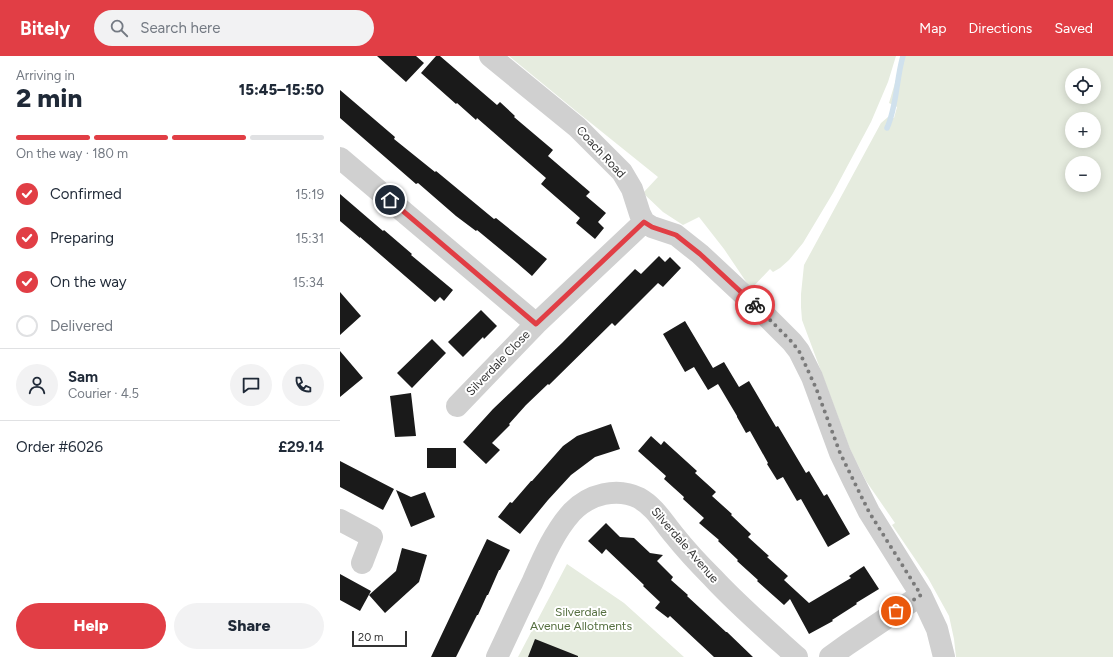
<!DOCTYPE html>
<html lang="en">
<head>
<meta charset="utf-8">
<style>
  :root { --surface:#fff; --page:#f2f2f3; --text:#1f2937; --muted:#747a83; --line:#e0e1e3; --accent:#e13e45 }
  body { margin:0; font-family:Figtree,sans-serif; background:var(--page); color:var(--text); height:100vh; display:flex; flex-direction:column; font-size:15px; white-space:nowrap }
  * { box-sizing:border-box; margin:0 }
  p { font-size:13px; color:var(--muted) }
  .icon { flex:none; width:22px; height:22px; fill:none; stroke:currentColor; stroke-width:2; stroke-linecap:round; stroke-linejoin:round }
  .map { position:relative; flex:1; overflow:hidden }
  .details { display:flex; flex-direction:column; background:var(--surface); width:340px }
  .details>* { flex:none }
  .buttons { position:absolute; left:725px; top:12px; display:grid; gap:8px }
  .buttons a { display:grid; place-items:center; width:36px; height:36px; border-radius:50%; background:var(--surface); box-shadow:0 2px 10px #0003; font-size:20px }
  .scale { position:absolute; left:12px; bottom:10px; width:55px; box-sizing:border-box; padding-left:4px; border:2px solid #333; border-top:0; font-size:11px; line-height:14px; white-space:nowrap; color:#333; -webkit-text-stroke:3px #fff; paint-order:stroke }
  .pin { position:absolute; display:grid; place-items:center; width:34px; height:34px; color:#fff; margin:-17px; border:2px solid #fff; border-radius:50%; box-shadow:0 1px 4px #0007 }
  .courier { position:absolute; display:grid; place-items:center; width:40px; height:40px; margin:-20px; border:3px solid #e13e45; border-radius:50%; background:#fff; color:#222; box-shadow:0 1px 5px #0007 }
  .overview em { font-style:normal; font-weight:800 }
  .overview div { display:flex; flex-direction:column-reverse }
  .overview { display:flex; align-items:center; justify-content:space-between; height:68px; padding:0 16px }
  h1 { font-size:26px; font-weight:800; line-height:30px }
  .bar { display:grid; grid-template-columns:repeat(4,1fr); gap:6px 4px; align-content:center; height:48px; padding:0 16px }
  .bar i { height:5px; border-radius:3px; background:var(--line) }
  .bar .on { background:var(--accent) }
  .bar p { grid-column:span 4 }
  .line { display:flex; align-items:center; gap:10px; padding:0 16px; border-top:1px solid var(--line) }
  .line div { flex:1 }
  .round { display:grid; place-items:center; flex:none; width:42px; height:42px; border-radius:21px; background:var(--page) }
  ol { padding:0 16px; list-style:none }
  li { display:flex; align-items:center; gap:12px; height:44px }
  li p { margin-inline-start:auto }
  li .icon { padding:4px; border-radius:50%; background:var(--accent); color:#fff; stroke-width:4 }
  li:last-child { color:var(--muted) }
  li i { width:22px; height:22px; border:2px solid var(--line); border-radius:50% }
  .button { display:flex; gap:8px; margin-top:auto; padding:8px 16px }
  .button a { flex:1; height:46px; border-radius:24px; background:var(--accent); color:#fff; font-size:16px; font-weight:800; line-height:46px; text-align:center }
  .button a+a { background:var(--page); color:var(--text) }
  header { display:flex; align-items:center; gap:24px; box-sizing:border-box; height:56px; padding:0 20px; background:var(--accent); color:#fff }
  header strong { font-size:19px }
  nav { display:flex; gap:22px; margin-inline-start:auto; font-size:14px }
  .search { width:280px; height:36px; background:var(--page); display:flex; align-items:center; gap:10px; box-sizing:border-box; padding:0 14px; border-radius:22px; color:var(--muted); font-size:15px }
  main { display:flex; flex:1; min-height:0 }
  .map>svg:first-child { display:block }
</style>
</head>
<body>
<header>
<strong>Bitely</strong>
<div class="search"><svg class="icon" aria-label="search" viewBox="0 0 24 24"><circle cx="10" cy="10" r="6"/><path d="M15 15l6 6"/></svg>Search here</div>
<nav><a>Map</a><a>Directions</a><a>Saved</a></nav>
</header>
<main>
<section class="details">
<div class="overview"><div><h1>2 min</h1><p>Arriving in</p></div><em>15:45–15:50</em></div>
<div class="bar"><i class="on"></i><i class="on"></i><i class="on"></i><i></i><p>On the way · 180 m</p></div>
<ol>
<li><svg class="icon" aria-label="check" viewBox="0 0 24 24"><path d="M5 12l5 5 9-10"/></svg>Confirmed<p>15:19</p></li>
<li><svg class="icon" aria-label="check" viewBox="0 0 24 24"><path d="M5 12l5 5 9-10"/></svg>Preparing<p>15:31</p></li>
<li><svg class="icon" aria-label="check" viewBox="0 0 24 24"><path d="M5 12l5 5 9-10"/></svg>On the way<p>15:34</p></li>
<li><i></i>Delivered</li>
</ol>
<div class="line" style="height:72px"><a class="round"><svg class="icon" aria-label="person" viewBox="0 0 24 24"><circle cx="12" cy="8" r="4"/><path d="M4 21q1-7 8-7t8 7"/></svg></a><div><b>Sam</b><p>Courier · 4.5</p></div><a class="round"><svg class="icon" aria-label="chat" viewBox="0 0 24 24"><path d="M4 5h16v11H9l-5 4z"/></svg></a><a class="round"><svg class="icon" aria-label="phone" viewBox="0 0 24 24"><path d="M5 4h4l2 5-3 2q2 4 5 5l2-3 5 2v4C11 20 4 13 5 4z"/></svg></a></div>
<div class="line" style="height:52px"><div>Order #6026</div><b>£29.14</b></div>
<div class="button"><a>Help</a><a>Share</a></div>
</section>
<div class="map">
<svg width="773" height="601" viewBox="0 0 773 601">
  <rect width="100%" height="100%" fill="#fff"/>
  <path fill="#e6ecdf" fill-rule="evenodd" d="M169,0H556L548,26L531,66L493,137L463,187L449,204L440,212L433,216L430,213L411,233L384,193L359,161L343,169L323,156L303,137L318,121L236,55Z
    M563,0H773V601H616L614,583L609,560L588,522L552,469L555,467L526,425L510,393L462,264L461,251V238L464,209L541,67L548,61L554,62L557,51L549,47ZM732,19H754V41H732ZM732,63H754V85H732ZM732,107H754V129H732Z
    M227,508L284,547L344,601H178Z"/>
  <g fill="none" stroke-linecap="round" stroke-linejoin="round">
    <path stroke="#d0e1ed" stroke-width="5.5" d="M547,72C557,50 556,24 563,0"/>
  </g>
  <path fill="#1a1a1a" d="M37,0H76L84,7L66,26Z
    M96,0H100L157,49L160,46L175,60L174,61L213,94L208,100L250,136L246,140L266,157L258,166L264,172L255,183L236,167L240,162L201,128L206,122L137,62L136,64L117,47L116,48L81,17Z
    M0,34L55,81L54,83L95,116L96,115L154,163L156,162L207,203L192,220L177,207L137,174L136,175L116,160L78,127L76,128L0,62Z
    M0,138L43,175L44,174L72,198L71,199L113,234L104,245L100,241L95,246L20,181V182L0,165Z
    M319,200L325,206L330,201L341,212L323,231L318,227L275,270L272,267L209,329L208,328L186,349L169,368L170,369L152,387L160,394L146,408L123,386L153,353L222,287L295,213L301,218Z
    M0,236L21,260L0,279Z
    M141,254L157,270L144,283L143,281L123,301L108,286Z
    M345,265L373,312L384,306L399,331L409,325L436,371L438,370L466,417L469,415L484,440L487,438L510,478L488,491L461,443L457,445L443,421L437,424L427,408L428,407L410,375L406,377L397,361V360L378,328L368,334L354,311L345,316L323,278Z
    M92,283L106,297L72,332L57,317Z
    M0,295L23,322L0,341Z
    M71,337L76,380L55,381L50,340Z
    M271,368L280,393L255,401L231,419L208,444L180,478L158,461L170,446L172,447L191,425H192L223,390L237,380Z
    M311,380L321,389L324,385L357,415L355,417L376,436L372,440L392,458L391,459L411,478L408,481L429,500L427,501L448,520L444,524L469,547L511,522L509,520L524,510L539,533L516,547L517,548L492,564L493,565L469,578L450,543L444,549L417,525L418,524L397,505L398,504L378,485L379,484L359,467L364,462L343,443L344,441L324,423L326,420L298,395Z
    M87,392H116V412H87Z
    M0,405L54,433L43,454L28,446L0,431Z
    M56,434L71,441L85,436L95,461L71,471Z
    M266,467L280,481L294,482L310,497L323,499L317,505L333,521L331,524L348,539L347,540L386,576H387L413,601H374L330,560L328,562L315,552L320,546L303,530L304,529L266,493L262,498L248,485Z
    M147,483L170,494L160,514H159L148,539H147L138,559H137L116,601H91Z
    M62,492L87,499L79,526L45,557L29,539L56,515Z
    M0,518L31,535L20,555L0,544Z
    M195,583L238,600V601H188Z"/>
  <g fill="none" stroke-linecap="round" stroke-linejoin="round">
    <path stroke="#d0d0d0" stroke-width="22" d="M150,0L237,71L282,116L292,133L300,158L304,166L312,171L336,179L360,198L421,255L452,286L459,295L472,321L500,397L513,424L529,456L581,539L597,573L604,601
      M0,102L196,268
      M117,350L196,268L304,166
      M0,464L32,481L22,507
      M157,601C169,576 180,551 192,527C203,502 214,476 232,456C249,438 277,431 299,442C315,451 323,466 334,479C346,494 359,508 373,522C399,550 428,575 457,601
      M490,601L508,588L581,539"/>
  </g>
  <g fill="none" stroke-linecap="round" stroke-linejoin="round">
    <path stroke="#7a7a7a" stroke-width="4" stroke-dasharray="0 7.2" d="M415,249L452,286L459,295L476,332L500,397L529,456L581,539L556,555"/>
    <path stroke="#e13e45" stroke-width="5" d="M50,144L196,268L304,166L312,171L336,179L360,198L415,249"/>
  </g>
  <g text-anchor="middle" stroke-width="4" stroke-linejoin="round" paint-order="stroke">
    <g font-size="12" fill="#333" stroke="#fff">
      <text transform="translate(261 96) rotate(47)" y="4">Coach Road</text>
      <text transform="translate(158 307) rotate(-46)" y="4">Silverdale Close</text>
      <text transform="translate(345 489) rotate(49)" y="4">Silverdale Avenue</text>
    </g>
    <g font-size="12" fill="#556f40" stroke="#fff">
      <text x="241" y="560">Silverdale<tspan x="241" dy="14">Avenue Allotments</tspan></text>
    </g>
  </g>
</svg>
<div class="buttons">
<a><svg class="icon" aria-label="locate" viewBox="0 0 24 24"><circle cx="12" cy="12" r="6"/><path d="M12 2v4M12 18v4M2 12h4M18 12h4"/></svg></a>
<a>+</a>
<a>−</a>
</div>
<div class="scale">20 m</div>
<div class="pin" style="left:556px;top:555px;background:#ea580c"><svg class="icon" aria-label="bag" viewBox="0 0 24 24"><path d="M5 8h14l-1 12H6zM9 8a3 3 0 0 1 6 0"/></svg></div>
<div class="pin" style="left:50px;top:144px;background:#1f2937"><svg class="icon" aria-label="home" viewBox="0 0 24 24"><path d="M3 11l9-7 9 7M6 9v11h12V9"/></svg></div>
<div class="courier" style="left:415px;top:249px"><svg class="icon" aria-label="bike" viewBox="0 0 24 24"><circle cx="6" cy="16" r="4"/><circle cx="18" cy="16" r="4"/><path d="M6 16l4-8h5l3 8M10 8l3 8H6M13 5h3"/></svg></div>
</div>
</main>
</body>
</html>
